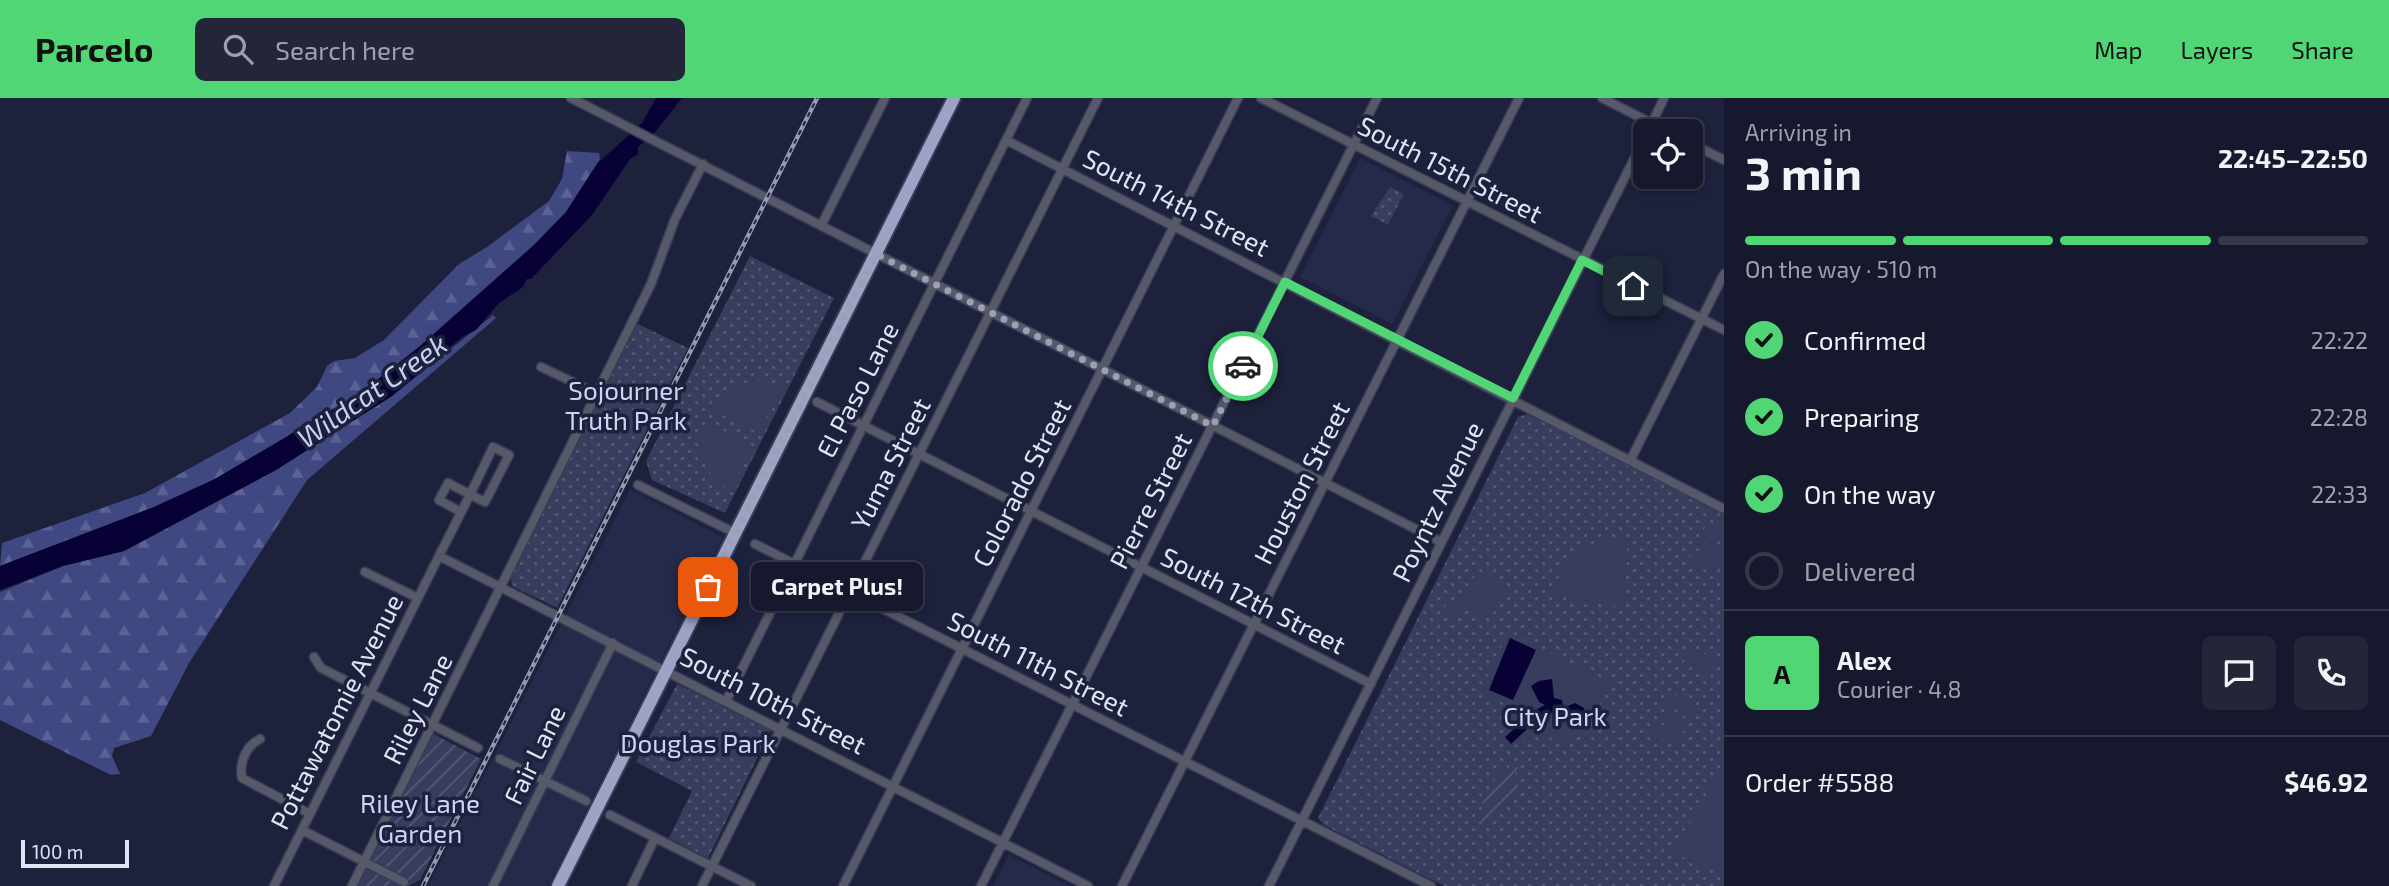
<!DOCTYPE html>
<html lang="en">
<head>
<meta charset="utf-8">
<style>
  :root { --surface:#16192d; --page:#232639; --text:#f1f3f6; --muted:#9ea0aa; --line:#353849; --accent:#50d674 }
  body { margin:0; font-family:"Exo 2",sans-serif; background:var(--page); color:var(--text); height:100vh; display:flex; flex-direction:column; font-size:26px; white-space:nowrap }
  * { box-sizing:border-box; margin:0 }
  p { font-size:23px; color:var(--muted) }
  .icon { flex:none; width:38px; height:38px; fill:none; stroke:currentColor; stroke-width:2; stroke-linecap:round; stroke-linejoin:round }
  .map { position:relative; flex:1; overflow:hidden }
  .details { display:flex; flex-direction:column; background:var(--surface); width:665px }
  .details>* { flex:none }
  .controls { position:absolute; left:1633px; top:21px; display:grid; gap:14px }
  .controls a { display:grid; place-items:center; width:70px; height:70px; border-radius:10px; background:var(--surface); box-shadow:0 4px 10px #0003,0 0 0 2px var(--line); font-size:35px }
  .scale { position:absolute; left:21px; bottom:18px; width:108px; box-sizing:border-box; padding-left:7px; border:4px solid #e0e4f6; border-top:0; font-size:19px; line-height:24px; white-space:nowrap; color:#e0e4f6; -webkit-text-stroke:5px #1d213c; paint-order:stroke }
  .pin { position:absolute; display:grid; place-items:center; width:60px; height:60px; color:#fff; margin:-30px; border-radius:14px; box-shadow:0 4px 10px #0006 }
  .courier { position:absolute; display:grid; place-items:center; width:70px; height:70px; margin:-35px; border:5px solid #50d674; border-radius:50%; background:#fff; color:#222; box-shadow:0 2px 9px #0007 }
  .bubble { position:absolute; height:49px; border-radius:10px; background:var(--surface); box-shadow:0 4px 10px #0003,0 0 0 2px var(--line); font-size:23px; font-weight:700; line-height:49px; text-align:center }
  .head em { font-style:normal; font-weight:700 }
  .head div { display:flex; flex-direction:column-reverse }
  .head { display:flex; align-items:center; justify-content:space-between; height:119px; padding:0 21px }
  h1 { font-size:46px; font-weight:700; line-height:52px }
  .bar { display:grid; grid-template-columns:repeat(4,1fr); gap:10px 7px; align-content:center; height:84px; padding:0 21px }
  .bar i { height:9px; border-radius:5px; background:var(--line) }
  .bar .on { background:var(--accent) }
  .bar p { grid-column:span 4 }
  .line { display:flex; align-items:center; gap:18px; padding:0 21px; border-top:2px solid var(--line) }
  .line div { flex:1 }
  .round { display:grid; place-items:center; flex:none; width:74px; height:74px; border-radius:10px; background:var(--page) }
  ol { padding:0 21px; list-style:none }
  li { display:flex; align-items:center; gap:21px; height:77px }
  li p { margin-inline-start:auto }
  li .icon { padding:7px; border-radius:50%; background:var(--accent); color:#111; stroke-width:4 }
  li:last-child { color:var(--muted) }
  li i { width:38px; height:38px; border:4px solid var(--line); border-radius:50% }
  header { display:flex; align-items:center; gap:42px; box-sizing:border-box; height:98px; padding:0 35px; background:var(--accent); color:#111 }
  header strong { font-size:33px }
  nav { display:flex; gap:38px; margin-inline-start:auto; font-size:24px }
  .search { width:490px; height:63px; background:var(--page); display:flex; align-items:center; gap:18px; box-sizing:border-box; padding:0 24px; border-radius:10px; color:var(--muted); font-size:26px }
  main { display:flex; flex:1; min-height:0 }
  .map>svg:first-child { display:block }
</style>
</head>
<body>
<header>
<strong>Parcelo</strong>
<div class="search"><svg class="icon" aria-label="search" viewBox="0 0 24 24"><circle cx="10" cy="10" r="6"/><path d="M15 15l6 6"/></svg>Search here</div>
<nav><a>Map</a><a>Layers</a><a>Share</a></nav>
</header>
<main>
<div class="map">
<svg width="1724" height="788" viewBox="0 0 1724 788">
  <defs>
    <pattern id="grass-dots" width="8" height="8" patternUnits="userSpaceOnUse" patternTransform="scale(1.75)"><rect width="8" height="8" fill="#383d5e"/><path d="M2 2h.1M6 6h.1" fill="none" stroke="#545976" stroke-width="1.8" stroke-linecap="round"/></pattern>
    <pattern id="forest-firs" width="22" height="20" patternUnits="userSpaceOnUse" patternTransform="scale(1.75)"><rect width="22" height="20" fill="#404882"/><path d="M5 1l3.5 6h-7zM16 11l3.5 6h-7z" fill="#5b6294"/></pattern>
    <pattern id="garden-furrows" width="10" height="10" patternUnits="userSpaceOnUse" patternTransform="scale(1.75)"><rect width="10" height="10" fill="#383d5e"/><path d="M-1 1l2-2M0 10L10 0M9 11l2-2" fill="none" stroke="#545976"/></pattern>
  </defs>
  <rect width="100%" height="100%" fill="#1d213c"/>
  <path fill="#262a4a" d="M1360,60L1453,107L1392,226L1300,179Z
    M630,391L723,439L548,788H428Z
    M1009,757L1070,788H993Z"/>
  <path fill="url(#grass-dots)" d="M1390,89L1404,96L1388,127L1371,118Z
    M750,158L834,200L725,415L652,382L646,363Z
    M636,225L688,250L557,510L512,488L510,475Z
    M1528,316L1724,415V788H1444L1324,727L1318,720L1518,319Z
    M677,586L771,632L708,760L669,740L692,693L636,664Z"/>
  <path fill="url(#forest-firs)" d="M567,53L599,55L600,61L566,114L534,147L419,249L359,296L316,322L304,325L288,338L215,381L154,409L0,468L2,445L145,395L290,315L317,289L327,268L334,263L355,260L384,242L459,166L487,149L549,103L562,81Z
    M493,217L496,220L307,382L189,565L151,638L114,650L112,658L120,676L111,677L0,622V494L63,468L124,453L276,372L392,298Z"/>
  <path fill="url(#garden-furrows)" d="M432,635L481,661L420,782L408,788H356Z
    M1511,666L1518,669L1515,678L1521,681L1503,717L1497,714L1489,730L1480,725L1488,709L1482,706L1500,671L1506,674Z"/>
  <path fill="#383d5e" d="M756,282L782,289L761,331L755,333L709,310L727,291Z
    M707,324L748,346L750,353L730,393C703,376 695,353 707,324Z
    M1708,423L1724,431V445L1703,434Z
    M1701,438L1724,449L1719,461L1696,449Z
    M1606,441H1628L1624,506L1619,509L1554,497C1560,466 1576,450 1606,441Z
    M1694,452L1717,464L1712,475L1688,463Z
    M1477,473L1506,488L1490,521L1463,508L1456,521L1442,514L1449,501L1460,506Z
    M1508,535L1610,584L1587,634L1562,643L1531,635L1511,650L1500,638L1513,625L1508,618L1515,611L1481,593Z
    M1692,549L1718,563L1710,579L1683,565Z
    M1673,596L1696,609L1691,619L1667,607Z
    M1666,611L1689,623L1683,634L1660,622Z
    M1658,625L1681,637L1676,648L1652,636Z
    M721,630L757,647L748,665L712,647Z
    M1724,667V772L1696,766L1671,753L1704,704L1710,688Z"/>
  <path fill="#080135" d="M656,0H682L655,34L638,49V56L630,61L592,117L531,181H527L523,189L499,205L476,232L462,239L392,298L276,372L124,453L63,468L0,492V468L154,409L215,381L359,296L419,249L534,147L566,114L597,66L642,25Z
    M1510,540L1536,552L1513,602L1489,592Z
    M1552,581L1554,600L1562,602L1563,610L1575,605L1584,610L1585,617L1581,624L1570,626L1550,614L1540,617L1537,611L1545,607L1539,604L1531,588L1539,583Z
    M1521,625L1527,631L1511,646L1505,639Z"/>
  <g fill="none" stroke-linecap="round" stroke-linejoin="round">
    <defs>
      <path id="minor" d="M571,0L1441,444
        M1261,0L1724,232
        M1602,0L1667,33
        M1648,33L1664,0
        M1006,42L1724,411
        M1690,45L1724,62
        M821,128L885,0
        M541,269L596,295
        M817,304L1371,586
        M1631,361L1724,176
        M638,387L735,435
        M755,446L1431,788
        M439,458L1088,788
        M365,474L418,500
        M314,559L321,570L478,650
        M726,603L1027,0
        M260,641C246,648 239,664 242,680L310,716
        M500,661L586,703
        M610,717L751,788
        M302,732L404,784
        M274,788L443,450C460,417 477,383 493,349L509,357L485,404L448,385L439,402L461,414
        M352,788L651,186L675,121L703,66
        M493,788L613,545
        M632,788L655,740
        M702,788L1098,0
        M843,788L1238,0
        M981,788L1377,0
        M1122,788L1519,0
        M1269,788L1645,39"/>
      <path id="highway" d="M558,788L954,0"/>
    </defs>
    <use href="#minor" stroke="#383c56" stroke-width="11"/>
    <use href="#highway" stroke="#383c56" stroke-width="16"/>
    <use href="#minor" stroke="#565967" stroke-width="8"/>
    <use href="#highway" stroke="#9ca3c5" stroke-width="12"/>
    <defs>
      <path id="rail" d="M423,788L817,0"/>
    </defs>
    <use href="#rail" stroke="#969ab0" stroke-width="4.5"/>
    <use href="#rail" stroke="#1d213c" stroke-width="2" stroke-dasharray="5" stroke-linecap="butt"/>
  </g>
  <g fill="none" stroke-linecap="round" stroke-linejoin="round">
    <path stroke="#9ca0b5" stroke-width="7" stroke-dasharray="0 12.6" d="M708,489L876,156L1213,328L1243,268"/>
    <path stroke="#50d674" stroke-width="9" d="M1243,268L1285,184L1513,300L1582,162L1633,188"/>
  </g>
  <g text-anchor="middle" stroke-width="7" stroke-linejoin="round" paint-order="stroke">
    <g font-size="26" fill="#e0e4f6" stroke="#1d213c">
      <text transform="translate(1450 72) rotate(27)" y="9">South 15th Street</text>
      <text transform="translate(1176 105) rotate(27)" y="9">South 14th Street</text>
      <text transform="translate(858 292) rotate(-63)" y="9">El Paso Lane</text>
      <text transform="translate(891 366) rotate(-63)" y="9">Yuma Street</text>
      <text transform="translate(1022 385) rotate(-63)" y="9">Colorado Street</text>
      <text transform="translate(1302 385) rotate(-63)" y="9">Houston Street</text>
      <text transform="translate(1151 403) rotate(-63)" y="9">Pierre Street</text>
      <text transform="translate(1438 404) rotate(-64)" y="9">Poyntz Avenue</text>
      <text transform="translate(1253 503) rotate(27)" y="9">South 12th Street</text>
      <text transform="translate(1038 566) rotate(27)" y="9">South 11th Street</text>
      <text transform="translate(773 603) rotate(27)" y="9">South 10th Street</text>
      <text transform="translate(418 611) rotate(-63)" y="9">Riley Lane</text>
      <text transform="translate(337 614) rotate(-63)" y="9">Pottawatomie Avenue</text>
      <text transform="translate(535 657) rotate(-64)" y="9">Fair Lane</text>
    </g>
    <g font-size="26" fill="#ccd4f7" stroke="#1d213c">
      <text x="626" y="302">Sojourner<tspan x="626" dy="30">Truth Park</tspan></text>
      <text x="1555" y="628">City Park</text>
      <text x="698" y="655">Douglas Park</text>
      <text x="420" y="715">Riley Lane<tspan x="420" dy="30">Garden</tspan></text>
    </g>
    <g font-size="28" font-style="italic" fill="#c7cff2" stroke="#1d213c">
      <text transform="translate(372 293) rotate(-35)" y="10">Wildcat Creek</text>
    </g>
  </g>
</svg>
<div class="controls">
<a><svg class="icon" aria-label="locate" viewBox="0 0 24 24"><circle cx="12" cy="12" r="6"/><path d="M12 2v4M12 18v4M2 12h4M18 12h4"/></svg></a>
</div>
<div class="scale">100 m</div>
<div class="pin" style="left:708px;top:489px;background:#ea580c"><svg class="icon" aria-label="bag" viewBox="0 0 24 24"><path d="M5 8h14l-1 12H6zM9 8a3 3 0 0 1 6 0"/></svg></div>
<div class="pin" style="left:1633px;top:188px;background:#1f2937"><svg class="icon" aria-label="home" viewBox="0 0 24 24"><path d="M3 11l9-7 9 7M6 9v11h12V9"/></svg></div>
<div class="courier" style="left:1243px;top:268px"><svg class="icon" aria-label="car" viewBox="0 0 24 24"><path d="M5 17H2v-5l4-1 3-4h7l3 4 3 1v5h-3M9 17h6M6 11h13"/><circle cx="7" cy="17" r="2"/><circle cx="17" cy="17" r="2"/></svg></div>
<div class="bubble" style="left:751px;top:464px;width:172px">Carpet Plus!</div>
</div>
<section class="details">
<div class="head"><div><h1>3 min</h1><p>Arriving in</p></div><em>22:45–22:50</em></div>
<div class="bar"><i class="on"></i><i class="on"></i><i class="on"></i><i></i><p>On the way · 510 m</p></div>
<ol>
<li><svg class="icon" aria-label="check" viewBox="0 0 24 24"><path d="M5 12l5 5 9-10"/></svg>Confirmed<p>22:22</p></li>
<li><svg class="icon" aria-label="check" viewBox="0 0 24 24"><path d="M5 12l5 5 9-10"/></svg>Preparing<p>22:28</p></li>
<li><svg class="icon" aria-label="check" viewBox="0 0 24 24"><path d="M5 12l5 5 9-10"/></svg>On the way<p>22:33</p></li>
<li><i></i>Delivered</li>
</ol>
<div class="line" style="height:126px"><b class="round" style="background:var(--accent);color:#111">A</b><div><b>Alex</b><p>Courier · 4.8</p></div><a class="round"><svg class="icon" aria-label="chat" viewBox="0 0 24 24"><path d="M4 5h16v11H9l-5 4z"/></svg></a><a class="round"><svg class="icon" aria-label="phone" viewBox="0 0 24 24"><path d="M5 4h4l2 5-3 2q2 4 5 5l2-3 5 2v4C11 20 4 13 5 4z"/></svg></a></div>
<div class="line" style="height:91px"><div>Order #5588</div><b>$46.92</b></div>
</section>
</main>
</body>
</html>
